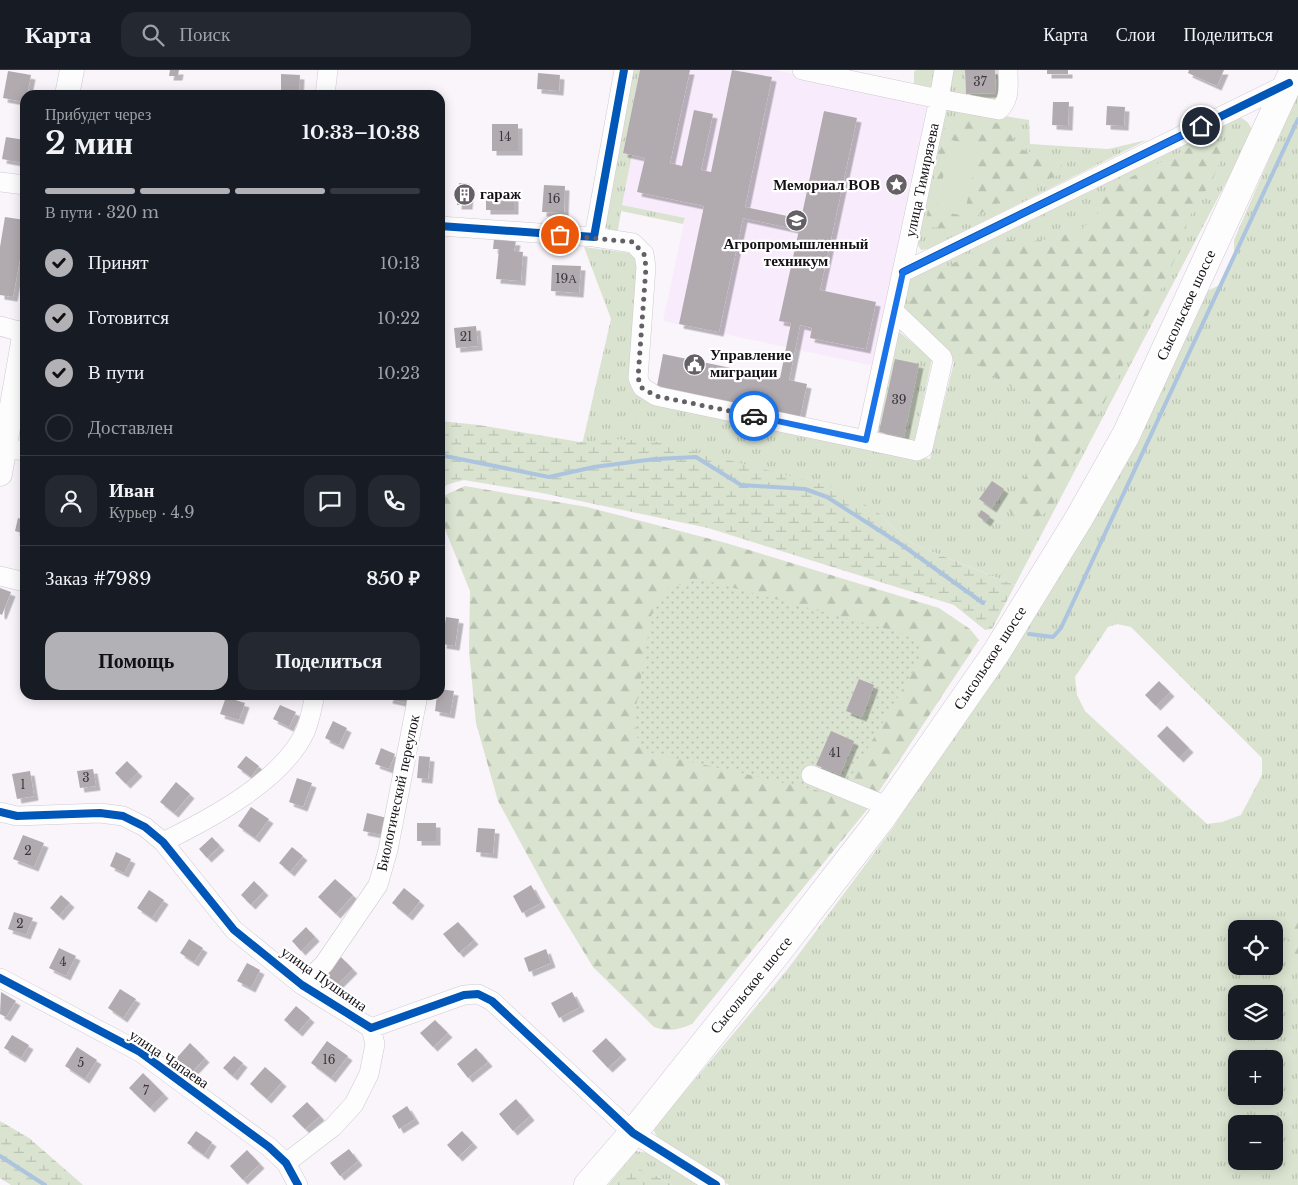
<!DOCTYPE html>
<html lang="ru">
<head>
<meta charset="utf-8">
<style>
  :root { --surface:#171b24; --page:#242831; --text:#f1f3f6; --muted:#9ea1a6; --line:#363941; --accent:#b2b1b5 }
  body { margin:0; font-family:"Libre Baskerville",serif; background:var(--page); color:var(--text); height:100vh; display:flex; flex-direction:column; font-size:19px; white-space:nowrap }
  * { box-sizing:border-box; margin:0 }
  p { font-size:16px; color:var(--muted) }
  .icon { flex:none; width:28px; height:28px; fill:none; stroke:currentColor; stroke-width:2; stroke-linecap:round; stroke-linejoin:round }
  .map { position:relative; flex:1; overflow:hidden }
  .side { position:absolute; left:20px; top:20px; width:425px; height:610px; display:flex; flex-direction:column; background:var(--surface); border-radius:15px; box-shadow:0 2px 12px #0003 }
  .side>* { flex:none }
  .controls { position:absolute; left:1228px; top:850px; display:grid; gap:10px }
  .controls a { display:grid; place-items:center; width:55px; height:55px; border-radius:10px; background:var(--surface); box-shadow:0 2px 12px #0003; font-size:25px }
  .pin { position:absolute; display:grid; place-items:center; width:42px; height:42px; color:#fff; margin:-21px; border:2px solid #fff; border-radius:50%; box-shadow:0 1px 5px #0007 }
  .courier { position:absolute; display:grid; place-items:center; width:50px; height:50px; margin:-25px; border:4px solid #1a73e8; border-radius:50%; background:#fff; color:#222; box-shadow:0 1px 6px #0007 }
  .overview em { font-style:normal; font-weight:800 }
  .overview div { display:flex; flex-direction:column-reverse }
  .overview { display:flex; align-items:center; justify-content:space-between; height:85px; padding:0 25px }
  h1 { font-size:32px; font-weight:800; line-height:38px }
  .bar { display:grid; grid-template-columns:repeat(4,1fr); gap:8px 5px; align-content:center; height:60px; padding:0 25px }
  .bar i { height:6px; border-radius:4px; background:var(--line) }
  .bar .active { background:var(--accent) }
  .bar p { grid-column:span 4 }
  .line { display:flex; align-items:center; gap:12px; padding:0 25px; border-top:1px solid var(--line) }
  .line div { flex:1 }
  .round { display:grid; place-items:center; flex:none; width:52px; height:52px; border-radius:15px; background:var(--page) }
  ol { padding:0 25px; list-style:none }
  li { display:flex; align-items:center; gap:15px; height:55px }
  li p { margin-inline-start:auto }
  li .icon { padding:5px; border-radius:50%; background:var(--accent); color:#111; stroke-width:4 }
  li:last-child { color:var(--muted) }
  li i { width:28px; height:28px; border:2px solid var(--line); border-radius:50% }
  .button { display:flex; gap:10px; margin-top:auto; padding:10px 25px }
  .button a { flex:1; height:58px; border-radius:15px; background:var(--accent); color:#111; font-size:20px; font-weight:800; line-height:58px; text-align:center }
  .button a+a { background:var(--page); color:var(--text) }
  header { display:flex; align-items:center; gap:30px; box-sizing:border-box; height:70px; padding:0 25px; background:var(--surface); border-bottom:1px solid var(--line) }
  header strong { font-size:24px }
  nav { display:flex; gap:28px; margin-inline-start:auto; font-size:18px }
  .search { width:350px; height:45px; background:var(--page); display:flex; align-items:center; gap:12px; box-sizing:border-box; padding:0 18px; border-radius:15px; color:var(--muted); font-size:19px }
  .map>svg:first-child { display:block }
</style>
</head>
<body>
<header>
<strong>Карта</strong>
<div class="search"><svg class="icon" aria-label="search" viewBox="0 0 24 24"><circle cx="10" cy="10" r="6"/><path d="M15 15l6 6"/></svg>Поиск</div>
<nav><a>Карта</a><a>Слои</a><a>Поделиться</a></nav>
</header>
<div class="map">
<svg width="1298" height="1115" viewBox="0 0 1298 1115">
  <defs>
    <pattern id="grass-tufts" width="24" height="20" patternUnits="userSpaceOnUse" patternTransform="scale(1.25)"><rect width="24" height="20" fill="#dae3d0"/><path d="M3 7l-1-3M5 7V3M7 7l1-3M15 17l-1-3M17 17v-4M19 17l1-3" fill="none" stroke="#bac2b2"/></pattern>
    <pattern id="forest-firs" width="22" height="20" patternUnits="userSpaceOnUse" patternTransform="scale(1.25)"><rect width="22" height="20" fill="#dae3d0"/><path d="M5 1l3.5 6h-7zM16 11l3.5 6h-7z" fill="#bac2b2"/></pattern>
    <pattern id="wetland-marsh" width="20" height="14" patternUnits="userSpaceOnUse" patternTransform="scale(1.25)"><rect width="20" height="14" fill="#dae3d0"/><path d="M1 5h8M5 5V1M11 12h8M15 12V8" fill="none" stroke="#bac2b2"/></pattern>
    <pattern id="garden-dots" width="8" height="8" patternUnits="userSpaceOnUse" patternTransform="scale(1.25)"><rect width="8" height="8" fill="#dae3d0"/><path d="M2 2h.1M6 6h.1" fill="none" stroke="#bac2b2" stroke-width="1.8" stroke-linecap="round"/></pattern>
    <filter id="shadow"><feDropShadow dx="4.5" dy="4.5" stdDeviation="0" flood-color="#0004"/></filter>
  </defs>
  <rect width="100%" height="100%" fill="#faf4fb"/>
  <path fill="#f8ecfc" d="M640,0H775L928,32L930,34L874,296L663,251L685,148L622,135L632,86L623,83Z"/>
  <path fill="url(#grass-tufts)" fill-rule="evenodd" d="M629,0H640L623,83L632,85L622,135L685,148L683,154L621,141L618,160L615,162C608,160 605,158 602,152Z
    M916,0H939L936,19L914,16V2Z
    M948,0H965L966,24L996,23L995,0H1003L1000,32L946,26Z
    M1298,22V1115H729L660,1072L653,1059L787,900L892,759L994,603L1205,222L1222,214L1234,184V170ZM1117,554L1131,557L1262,688V705L1241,745L1222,752L1207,754L1085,641L1077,625L1075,607L1108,557ZM1236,859H1274V896H1236ZM1236,924H1274V961H1236ZM1236,989H1274V1026H1236ZM1236,1054H1274V1091H1236Z
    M943,36L1029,50L1030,74L1108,79L1147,70L928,179L921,180L916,171Z
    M1240,47C1247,51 1251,54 1252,63L1015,515L915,475L899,464L879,443L582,375L611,249L584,177L630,183L637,190L638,204L630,307L655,331L930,389L954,292L900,240L906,208Z
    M897,260L932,289L915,369L912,372L875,366Z
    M636,1081L653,1084L703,1115H672L655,1105L622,1106L614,1115H608Z"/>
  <path fill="url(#forest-firs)" d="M957,47C973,49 996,48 1009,60C1014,65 1014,74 1021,79C1030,85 1071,81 1060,104L992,136L977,146L948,159L931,157L927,150V144L945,57L949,50Z
    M1205,74L1218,76L1224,83L1211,113L1195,136L1187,153L1183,172L1159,223L1051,439C1037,449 1027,452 1011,444L1008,437L1035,390V351L1031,334L1025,324L987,303L976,292L959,282L916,247C906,235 907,224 918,212L992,173L1009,170L1027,172L1056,168L1081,159L1097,146L1100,132L1107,119L1193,76Z
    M465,416L587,437L726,473L939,538L970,559L979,570L866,741L692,954C678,960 668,962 654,957L593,897L548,823L498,731L476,653L469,581L470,521L440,447L443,426Z
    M1297,843L1298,844V899C1289,886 1285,863 1288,848Z"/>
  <path fill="url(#wetland-marsh)" d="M440,351L479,355L580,372L615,369L658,372L837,418L879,443L899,464L915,475L1015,515L992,559L985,560L954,535L708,458L542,423L464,410L449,414L440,419Z
    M0,1051L29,1068L83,1115H11L0,1108Z
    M638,1099L655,1105L672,1115H614L622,1106Z"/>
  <path fill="#dae3d0" d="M951,70L979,76L964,146L936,140Z"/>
  <path fill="url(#garden-dots)" d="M700,509L902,563L918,573L921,588L846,715L833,724L648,682L638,670L634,650L652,542L666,519Z"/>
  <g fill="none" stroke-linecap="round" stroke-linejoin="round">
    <path stroke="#acc4de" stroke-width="4" d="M440,385L549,407L594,397L655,389L696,387L741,415L805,419L827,427L902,475L983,533
      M1029,564L1053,567L1061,558L1298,49
      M0,1086L45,1115"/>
  </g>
  <path fill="#b1abb0" filter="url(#shadow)" d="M170,0H179L178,6H169Z
    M640,0H690L670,93L682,96L694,40L713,44L701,100L711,102L732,0L772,7L745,137L801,149L824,41L857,48L820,220L876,232L866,279L810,268L812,258L800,255L789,310L807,314L800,347L657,316L663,284L780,308L791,253L779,251L799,160L743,148L719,262L679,254L704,136L637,122L645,88L623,83Z
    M965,0H995L996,23L966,24Z
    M1047,0H1068V4H1047Z
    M1189,0H1224L1217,16L1188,3Z
    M8,1L31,5L27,25H25V32L3,28Z
    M538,3L560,5L559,21L537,19Z
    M281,4L300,5L299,23L281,22Z
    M1053,32H1069L1068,56L1052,55Z
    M1107,36L1125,37L1124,56L1106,55Z
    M492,54H518V81H492Z
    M6,67L25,70L23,93L2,89Z
    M459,113L470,114L468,135H457Z
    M544,115L565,116L564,143L542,142Z
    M486,120H502V126H514V140H486Z
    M5,147L25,150V162L13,227L0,225V177Z
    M494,169L516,171L514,181L523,182L521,211L496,209L499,179H493Z
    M552,195L581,196L579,223L551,221Z
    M476,256L478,276L456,278L454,258Z
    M895,289L919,294L904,367L879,362Z
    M992,411L1004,419L992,438L979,429Z
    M981,440L990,446L986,452L978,446Z
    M18,448L25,450V464L15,461Z
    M0,518L11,522L2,545L0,544Z
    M446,547L459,549L455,576L442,574Z
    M859,609L874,615L862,647L846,641Z
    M1159,611L1170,622L1156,636L1145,625Z
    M440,619L454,621L450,644L435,641L437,625H440Z
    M389,625H408L406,633L388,629Z
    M226,627L245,633L239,650L220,644Z
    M280,635L296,642L289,657L273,649Z
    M333,651L347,658L339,675L325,668Z
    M1167,656L1189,678L1179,688L1157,666Z
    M831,661L854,671L840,705L816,695Z
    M381,678L395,684L389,699L375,694Z
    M246,686L259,696L251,707L237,697Z
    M419,686L430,687L428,709L417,708Z
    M127,691L138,702L126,714L115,703Z
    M93,699L96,716L80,718L77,701Z
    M30,701L34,726L17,729L12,704Z
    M297,708L312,713L303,737L289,732Z
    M176,712L190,724L174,743L160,732Z
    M251,737L269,749L255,768L238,756Z
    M367,743L387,748L383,765L363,761Z
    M417,753H436V771H417Z
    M478,758L495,759L493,784L476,782Z
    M23,765L44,773L34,797L13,789Z
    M212,767L220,776L207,788L199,779Z
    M292,777L303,786L290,802L279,793Z
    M116,782L131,789L124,803L110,796Z
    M335,809L353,825L336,844L318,827Z
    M254,811L264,821L251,835L241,825Z
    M531,815L541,833L522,843L513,826Z
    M404,818L420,831L408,846L392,833Z
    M149,820L164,830L152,848L137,838Z
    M61,825L70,833L59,846L50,838Z
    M14,842L33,848L26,865L8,859Z
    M458,852L474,870L459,883L443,864Z
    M306,857L315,867L301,881L292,871Z
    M189,869L203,878L194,892L180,883Z
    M59,878L76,886L66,906L49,898Z
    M546,879L551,893L529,902L524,888Z
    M341,887L353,899L335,917L324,905Z
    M247,893L260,900L251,918L237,911Z
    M120,919L136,929L123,948L108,938Z
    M1,922L16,931L6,947L0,944Z
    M572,922L580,937L559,948L551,933Z
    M296,936L310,948L298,962L284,950Z
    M435,950L448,963L433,977L420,963Z
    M12,965L29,975L21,988L4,978Z
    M606,968L622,985L608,998L592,981Z
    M327,971L348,986L331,1008L311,993Z
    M190,973L205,988L188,1006L173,992Z
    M77,977L97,990L85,1009L65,996Z
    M476,978L488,992L468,1008L457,994Z
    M234,986L243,993L233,1006L223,998Z
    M265,997L282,1012L267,1029L250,1014Z
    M143,1003L164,1024L150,1038L129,1018Z
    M516,1029L530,1046L513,1061L499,1044Z
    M307,1032L320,1046L305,1059L292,1046Z
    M407,1036L415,1049L399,1059L392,1046Z
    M196,1061L212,1072L204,1085L187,1073Z
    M462,1061L473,1073L458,1087L447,1075Z
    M349,1079L358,1091L340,1106L330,1093Z
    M247,1080L260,1094L243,1110L230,1096Z"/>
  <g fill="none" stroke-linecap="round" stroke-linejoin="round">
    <defs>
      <path id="minor" d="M944,0L939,29L999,40C1011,29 1008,15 1008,0
        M325,25L328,0
        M0,112L25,115
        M440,156L594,167L633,173L644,184L646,197L638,308L642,317L656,326L866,370L939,29L802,0
        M594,167L624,0
        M903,202L1289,13
        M0,256L25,263
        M866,370L917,381L923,378L943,290L942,287L894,241
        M5,378L25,381
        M0,506L25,512
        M811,705L889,737
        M0,742L17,746L100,743L123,746L145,757L163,772L234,860L302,915L371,958L464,925L478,924L492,931L633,1063L716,1115
        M163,772C210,749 282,711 305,662C310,651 312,637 315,625
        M0,908L140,982L269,1077L286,1093L298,1115
        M302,915L324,894L378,815L388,780L418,625
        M286,1093L333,1057L354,1034L369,1004L375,974L371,958"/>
      <path id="major" d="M67,25L72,0
        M0,404L25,261"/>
      <path id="highway" d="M588,1115L633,1063L776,884L880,750L996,583L1078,450L1126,365L1294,0"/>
    </defs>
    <use href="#minor" stroke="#cfcad0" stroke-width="20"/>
    <use href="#major" stroke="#cfcad0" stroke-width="25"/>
    <use href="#highway" stroke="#cfcad0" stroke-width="29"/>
    <use href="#minor" stroke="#fefdfe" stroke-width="19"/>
    <use href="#major" stroke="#fefdfe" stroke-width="24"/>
    <use href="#highway" stroke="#fefdfe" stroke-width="28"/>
    <defs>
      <path id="cycleway" d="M440,156L594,167L624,0
        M903,202L1289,13
        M0,742L17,746L100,743L123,746L145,757L163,772L234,860L302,915L371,958L464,925L478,924L492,931L633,1063L716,1115
        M0,908L140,982L269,1077L286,1093L298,1115"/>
    </defs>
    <use href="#cycleway" stroke="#fff" stroke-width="11"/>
    <use href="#cycleway" stroke="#0057b8" stroke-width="8"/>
  </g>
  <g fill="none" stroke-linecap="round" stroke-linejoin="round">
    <path stroke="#646066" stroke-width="5" stroke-dasharray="0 9" d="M560,165L633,172L644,184L646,197L638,308L642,318L656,326L754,346"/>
    <path stroke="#1a73e8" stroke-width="6" d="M754,346L866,370L903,202L1201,56"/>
  </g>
  <defs>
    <symbol id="sight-disc" viewBox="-11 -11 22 22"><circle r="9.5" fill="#646066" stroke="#fff"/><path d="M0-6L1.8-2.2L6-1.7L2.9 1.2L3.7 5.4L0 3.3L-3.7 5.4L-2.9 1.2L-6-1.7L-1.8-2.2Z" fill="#fff"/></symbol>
    <symbol id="building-disc" viewBox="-11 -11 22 22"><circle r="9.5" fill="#646066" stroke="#fff"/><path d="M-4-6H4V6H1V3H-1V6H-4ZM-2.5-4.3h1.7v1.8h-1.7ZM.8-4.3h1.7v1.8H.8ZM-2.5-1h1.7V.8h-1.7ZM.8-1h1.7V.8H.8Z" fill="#fff"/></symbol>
    <symbol id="university-disc" viewBox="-11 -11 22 22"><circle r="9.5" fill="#646066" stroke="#fff"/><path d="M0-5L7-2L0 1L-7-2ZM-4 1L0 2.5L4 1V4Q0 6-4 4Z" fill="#fff"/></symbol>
    <symbol id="civic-disc" viewBox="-11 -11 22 22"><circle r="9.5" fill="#646066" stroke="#fff"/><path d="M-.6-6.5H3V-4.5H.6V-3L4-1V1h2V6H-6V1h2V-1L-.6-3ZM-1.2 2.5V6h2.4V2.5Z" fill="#fff"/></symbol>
  </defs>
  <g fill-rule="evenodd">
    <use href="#sight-disc" x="884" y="102" width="25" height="25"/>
    <use href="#building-disc" x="452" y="112" width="25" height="25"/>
    <use href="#university-disc" x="784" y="138" width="25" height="25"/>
    <use href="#civic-disc" x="682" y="282" width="25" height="25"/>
  </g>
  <g text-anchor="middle" stroke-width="4.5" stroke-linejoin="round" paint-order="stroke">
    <g font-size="12" fill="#3b373c">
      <text x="980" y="16">37</text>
      <text x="505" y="71">14</text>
      <text x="554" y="133">16</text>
      <text x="566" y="213">19А</text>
      <text x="466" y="271">21</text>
      <text x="899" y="334">39</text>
      <text x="835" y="687">41</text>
      <text x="86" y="712">3</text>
      <text x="23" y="719">1</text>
      <text x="28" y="785">2</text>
      <text x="20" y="858">2</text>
      <text x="63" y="896">4</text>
      <text x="329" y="994">16</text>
      <text x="81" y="997">5</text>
      <text x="146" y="1025">7</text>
    </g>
    <g font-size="15" fill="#141015" stroke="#fff">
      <text transform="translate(922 110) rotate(-78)" y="5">улица Тимирязева</text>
      <text transform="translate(1186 235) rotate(-65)" y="5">Сысольское шоссе</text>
      <text transform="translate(990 588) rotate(-57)" y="5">Сысольское шоссе</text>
      <text transform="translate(398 723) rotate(-78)" y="5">Биологический переулок</text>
      <text transform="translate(324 909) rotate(35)" y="5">улица Пушкина</text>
      <text transform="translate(751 915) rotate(-51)" y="5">Сысольское шоссе</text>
      <text transform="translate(169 989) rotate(34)" y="5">улица Чапаева</text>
    </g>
    <g font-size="15" font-weight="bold" fill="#141015" stroke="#fff" text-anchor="start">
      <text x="880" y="120" text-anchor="end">Мемориал ВОВ</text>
      <text x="480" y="129">гараж</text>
      <text x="796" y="179" text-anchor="middle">Агропромышленный<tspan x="796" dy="17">техникум</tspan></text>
      <text x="710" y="290">Управление<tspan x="710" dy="17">миграции</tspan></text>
    </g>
  </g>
</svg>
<div class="controls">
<a><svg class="icon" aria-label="locate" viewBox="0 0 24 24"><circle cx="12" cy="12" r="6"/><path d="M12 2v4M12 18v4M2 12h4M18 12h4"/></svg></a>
<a><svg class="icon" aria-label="layers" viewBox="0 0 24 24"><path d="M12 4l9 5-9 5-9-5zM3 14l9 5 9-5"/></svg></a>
<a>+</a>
<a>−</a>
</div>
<div class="pin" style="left:560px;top:165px;background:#ea580c"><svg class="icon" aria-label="bag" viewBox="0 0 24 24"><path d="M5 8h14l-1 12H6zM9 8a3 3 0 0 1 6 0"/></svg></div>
<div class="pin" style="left:1201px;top:56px;background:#1f2937"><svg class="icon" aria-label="home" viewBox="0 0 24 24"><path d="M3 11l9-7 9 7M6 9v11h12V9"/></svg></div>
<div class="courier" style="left:754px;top:346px"><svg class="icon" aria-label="car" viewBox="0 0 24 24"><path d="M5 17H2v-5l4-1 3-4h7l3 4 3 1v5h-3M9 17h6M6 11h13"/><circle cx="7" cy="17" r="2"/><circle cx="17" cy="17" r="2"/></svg></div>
<section class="side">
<div class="overview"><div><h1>2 мин</h1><p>Прибудет через</p></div><em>10:33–10:38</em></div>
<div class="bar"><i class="active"></i><i class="active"></i><i class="active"></i><i></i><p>В пути · 320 m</p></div>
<ol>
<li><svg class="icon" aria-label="check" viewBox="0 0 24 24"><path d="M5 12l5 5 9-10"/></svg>Принят<p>10:13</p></li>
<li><svg class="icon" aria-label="check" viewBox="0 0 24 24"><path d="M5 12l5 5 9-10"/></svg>Готовится<p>10:22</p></li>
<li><svg class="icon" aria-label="check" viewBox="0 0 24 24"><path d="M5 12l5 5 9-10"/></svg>В пути<p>10:23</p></li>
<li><i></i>Доставлен</li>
</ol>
<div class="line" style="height:90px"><a class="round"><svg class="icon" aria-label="person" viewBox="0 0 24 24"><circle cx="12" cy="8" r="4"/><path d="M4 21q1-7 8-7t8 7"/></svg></a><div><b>Иван</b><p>Курьер · 4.9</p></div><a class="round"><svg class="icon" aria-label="chat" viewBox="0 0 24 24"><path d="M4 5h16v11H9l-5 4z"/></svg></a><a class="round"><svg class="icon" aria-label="phone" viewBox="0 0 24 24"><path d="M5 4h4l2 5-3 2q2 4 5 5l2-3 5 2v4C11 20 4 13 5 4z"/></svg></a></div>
<div class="line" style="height:65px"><div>Заказ #7989</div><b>850 ₽</b></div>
<div class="button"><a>Помощь</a><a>Поделиться</a></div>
</section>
</div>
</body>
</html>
